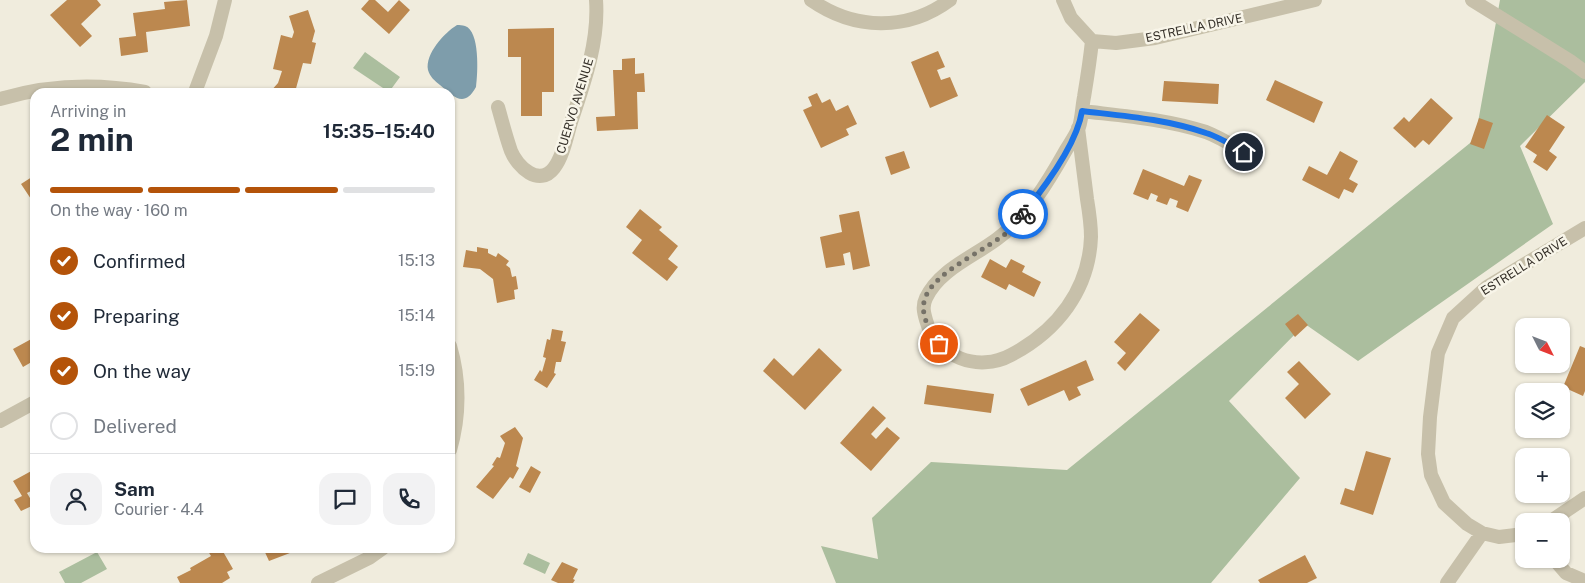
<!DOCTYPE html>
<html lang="en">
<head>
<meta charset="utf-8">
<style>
  :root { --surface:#fff; --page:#f2f2f3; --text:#1f2937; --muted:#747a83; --line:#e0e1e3; --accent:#b45309 }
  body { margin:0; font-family:"Public Sans",sans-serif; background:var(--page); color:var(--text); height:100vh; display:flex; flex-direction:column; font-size:19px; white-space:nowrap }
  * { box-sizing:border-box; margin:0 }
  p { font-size:16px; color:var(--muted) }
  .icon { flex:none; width:28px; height:28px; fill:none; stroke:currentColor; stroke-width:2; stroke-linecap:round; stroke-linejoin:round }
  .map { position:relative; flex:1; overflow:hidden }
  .drawer { position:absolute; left:30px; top:88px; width:425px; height:465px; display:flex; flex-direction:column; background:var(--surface); border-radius:15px; box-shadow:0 1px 4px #0004 }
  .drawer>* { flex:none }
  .needle { width:32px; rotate:132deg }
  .tools { position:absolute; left:1515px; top:318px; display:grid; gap:10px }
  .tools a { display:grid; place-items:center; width:55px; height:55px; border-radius:10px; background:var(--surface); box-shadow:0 1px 4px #0004; font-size:25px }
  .pin { position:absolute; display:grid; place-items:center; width:42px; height:42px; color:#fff; margin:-21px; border:2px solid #fff; border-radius:50%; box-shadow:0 1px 5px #0007 }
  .courier { position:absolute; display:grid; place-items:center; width:50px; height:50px; margin:-25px; border:4px solid #1a73e8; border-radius:50%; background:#fff; color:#222; box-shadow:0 1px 6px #0007 }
  .overview em { font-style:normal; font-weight:700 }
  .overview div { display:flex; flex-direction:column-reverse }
  .overview { display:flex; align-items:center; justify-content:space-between; height:85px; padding:0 20px }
  h1 { font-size:32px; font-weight:700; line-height:38px }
  .bar { display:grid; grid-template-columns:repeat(4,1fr); gap:8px 5px; align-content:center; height:60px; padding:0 20px }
  .bar i { height:6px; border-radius:4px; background:var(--line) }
  .bar .current { background:var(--accent) }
  .bar p { grid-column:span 4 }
  .line { display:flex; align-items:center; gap:12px; padding:0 20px; border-top:1px solid var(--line) }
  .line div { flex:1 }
  .round { display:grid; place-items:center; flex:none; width:52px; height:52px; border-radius:15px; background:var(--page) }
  ol { padding:0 20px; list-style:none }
  li { display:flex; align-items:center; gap:15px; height:55px }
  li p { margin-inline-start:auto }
  li .icon { padding:5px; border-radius:50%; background:var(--accent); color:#fff; stroke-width:4 }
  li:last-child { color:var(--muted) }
  li i { width:28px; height:28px; border:2px solid var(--line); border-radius:50% }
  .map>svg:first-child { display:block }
</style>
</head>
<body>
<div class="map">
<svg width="1585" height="583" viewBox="0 0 1585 583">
  <rect width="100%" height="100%" fill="#f0ecdd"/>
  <path fill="#abbe9e" d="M1500,0H1585V82L1520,146L1553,224L1358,361L1305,324L1229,401L1300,478L1211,583H836L821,546L878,559L872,518L931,462L1067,470L1475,139Z
    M365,52L400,77L389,92L353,68Z
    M97,552L107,569L81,583H65L59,572Z
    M528,553L550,563L545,574L523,564Z"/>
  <path fill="#7e9dab" d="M457,25C460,25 462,25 465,26C480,31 478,73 476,87C464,109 453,96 440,85C435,81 430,77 428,70C425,54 444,33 457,25Z"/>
  <path fill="#bc884f" d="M67,0H97L101,5L81,24L92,36L80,47L50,15Z
    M187,0L190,26L146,32L148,52L121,56L119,38L136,36L133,13L165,9L164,2Z
    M369,0H375L388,12L399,0L410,10L389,34L361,9Z
    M308,10L315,31L312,42L316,43L311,64L303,63L295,92H270L278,83L282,71L273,69L281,35L292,38L294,32L289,16Z
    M554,28V92H542V116H521V57H508V29Z
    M938,51L945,67L937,70L941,80L950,77L958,96L930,108L911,62Z
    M635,58V74L644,73L645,92H637L638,129L597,131L596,117L615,116L613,70H622V59Z
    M1275,80L1323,102L1314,123L1266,100Z
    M1164,81L1219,84L1218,104L1162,101Z
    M817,93L822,103L830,99L836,111L848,105L857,124L846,129L849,135L821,148L803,110L812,106L808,97Z
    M1431,98L1453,118L1429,145L1423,140L1415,148L1393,128L1404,117L1409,122Z
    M1547,115L1565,127L1549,151L1557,157L1547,171L1533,162L1537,155L1525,147Z
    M1479,118L1493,123L1484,149L1470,144Z
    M904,151L910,168L891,175L885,157Z
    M1340,151L1358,161L1349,179L1358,184L1353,193L1344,189L1339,199L1302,180L1309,166L1327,175Z
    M1143,169L1184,186L1189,175L1202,180L1188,212L1176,207L1178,201L1170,198L1167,205L1156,201L1158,196L1151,193L1148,200L1133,194Z
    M35,175V200L33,202L21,184Z
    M640,209L662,227L659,230L678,246L668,259L678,267L667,281L632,253L642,240L626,227Z
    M859,211L870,266L853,270L850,252L843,254L845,265L826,268L820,237L842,232L839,215Z
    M477,247L488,249V253L496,257L498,253L509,261L506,265L510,268L512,277L516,276L518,289L514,290L515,299L497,303L493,279L480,269L463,267L466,250L477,252Z
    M990,259L1006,268L1011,259L1025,266L1022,272L1041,282L1034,297L1009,284L1006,290L981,277Z
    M1140,313L1160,330L1125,371L1117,363L1126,353L1114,342Z
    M1298,314L1308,325L1295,337L1285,324Z
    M552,329L563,331L561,341L566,342L561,362H556L554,373L556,374L547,388L534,380L540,370L542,372L546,358L543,357L547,339L550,340Z
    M35,337V360L23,367L13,349Z
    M1580,346L1585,348V391L1583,396L1563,387Z
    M819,348L842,370L805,410L763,371L774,358L793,376Z
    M1086,360L1094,380L1077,387L1081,395L1069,401L1064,390L1028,406L1020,389Z
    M1299,361L1331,394L1305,419L1285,398L1299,384L1287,372Z
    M927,385L994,394L991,413L924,404Z
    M873,406L886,418L871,434L876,439L887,427L900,438L871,471L840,443Z
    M515,427L523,438L516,466L519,468L513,479L510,477L493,499L476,487L494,466L492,465L497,457L500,458L505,443L500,436Z
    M1366,451L1391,458L1373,515L1340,504L1345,488L1354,491Z
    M531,466L541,472L530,493L519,487Z
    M35,469V489L27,493L34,505L21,511L14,500L22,496L13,481Z
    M206,548H221L233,569L227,572L230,578L222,583H180L177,577L191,570L190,568L211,556Z
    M263,548H303L269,561Z
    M1305,555L1317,578L1307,583H1260L1258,580Z
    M562,562L578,569L573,579L575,580L573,583H558L551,580Z"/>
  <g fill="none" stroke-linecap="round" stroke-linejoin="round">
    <path stroke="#c7c0aa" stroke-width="14" d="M811,0C854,30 907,32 950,0
      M1063,0L1071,18L1092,41L1116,43L1155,38L1315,0
      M1472,0L1570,61L1585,72
      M195,92L216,36L225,0
      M0,99C48,85 96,83 145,92
      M498,107C502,121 506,137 511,151C517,166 539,188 554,168C564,155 567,134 572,119C585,81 599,40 596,0
      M1082,111C1124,116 1166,119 1206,132C1219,137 1232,145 1244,152
      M1078,128C1081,152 1084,175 1087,199C1089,211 1091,225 1091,237C1089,290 1057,331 1011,355C978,373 936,357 926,320C924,313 922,306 926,298C939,270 973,257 997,239C1027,217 1048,182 1066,150C1070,143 1076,135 1079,127C1082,118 1082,107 1084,97C1087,79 1090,60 1092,41
      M450,346C460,379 460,416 450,450
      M0,421L35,402
      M1551,521L1585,498
      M1524,534L1499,537L1482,533L1467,524L1444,503L1431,475L1428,454L1430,417L1438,353L1453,318L1487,287L1585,228
      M1554,559L1566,573L1585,581
      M318,583L369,558L383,548
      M1447,583L1482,533"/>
  </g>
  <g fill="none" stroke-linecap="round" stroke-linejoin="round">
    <path stroke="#767268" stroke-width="5" stroke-dasharray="0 9" d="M939,344C931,332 921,318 924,302C930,272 989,250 1011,229C1015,225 1019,219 1023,214"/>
    <path stroke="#1a73e8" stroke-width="6" d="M1023,214C1044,188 1077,144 1082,111C1124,116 1165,119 1206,133C1219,137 1232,145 1244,152"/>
  </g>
  <g text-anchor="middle" stroke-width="5" stroke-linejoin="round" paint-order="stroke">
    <g font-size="12" fill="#353029" stroke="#f8f5e9">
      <text transform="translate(1194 28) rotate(-12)" y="4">ESTRELLA DRIVE</text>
      <text transform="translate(575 106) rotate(-73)" y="4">CUERVO AVENUE</text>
      <text transform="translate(1524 266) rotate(-32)" y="4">ESTRELLA DRIVE</text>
    </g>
  </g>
</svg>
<div class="tools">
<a><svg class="needle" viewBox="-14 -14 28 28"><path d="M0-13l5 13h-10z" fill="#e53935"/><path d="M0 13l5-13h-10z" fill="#747a83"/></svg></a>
<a><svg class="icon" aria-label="layers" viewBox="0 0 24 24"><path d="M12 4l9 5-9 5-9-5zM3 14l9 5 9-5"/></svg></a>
<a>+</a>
<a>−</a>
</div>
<div class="pin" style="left:939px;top:344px;background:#ea580c"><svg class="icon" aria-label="bag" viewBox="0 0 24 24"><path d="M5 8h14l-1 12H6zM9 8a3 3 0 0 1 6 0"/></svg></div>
<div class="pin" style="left:1244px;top:152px;background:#1f2937"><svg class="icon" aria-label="home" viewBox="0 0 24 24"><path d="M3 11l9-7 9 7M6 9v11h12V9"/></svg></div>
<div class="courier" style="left:1023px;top:214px"><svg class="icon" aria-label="bike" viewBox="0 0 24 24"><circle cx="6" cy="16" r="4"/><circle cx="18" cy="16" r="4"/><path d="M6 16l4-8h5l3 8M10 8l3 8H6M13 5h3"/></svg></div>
<section class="drawer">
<div class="overview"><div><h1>2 min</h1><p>Arriving in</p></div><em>15:35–15:40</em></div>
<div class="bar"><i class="current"></i><i class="current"></i><i class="current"></i><i></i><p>On the way · 160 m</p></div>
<ol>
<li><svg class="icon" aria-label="check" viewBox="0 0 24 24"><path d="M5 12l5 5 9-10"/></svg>Confirmed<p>15:13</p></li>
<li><svg class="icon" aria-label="check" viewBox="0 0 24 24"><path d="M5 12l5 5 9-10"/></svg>Preparing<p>15:14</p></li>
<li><svg class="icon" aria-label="check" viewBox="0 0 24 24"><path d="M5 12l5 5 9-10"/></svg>On the way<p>15:19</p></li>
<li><i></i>Delivered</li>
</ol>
<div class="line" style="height:90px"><a class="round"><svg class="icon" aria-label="person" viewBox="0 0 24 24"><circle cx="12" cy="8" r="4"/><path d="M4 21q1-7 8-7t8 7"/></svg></a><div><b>Sam</b><p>Courier · 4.4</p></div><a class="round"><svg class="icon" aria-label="chat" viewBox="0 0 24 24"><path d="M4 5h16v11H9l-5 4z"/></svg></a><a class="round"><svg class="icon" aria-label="phone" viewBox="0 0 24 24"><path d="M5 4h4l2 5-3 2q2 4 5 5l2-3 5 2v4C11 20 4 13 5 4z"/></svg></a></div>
</section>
</div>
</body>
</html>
